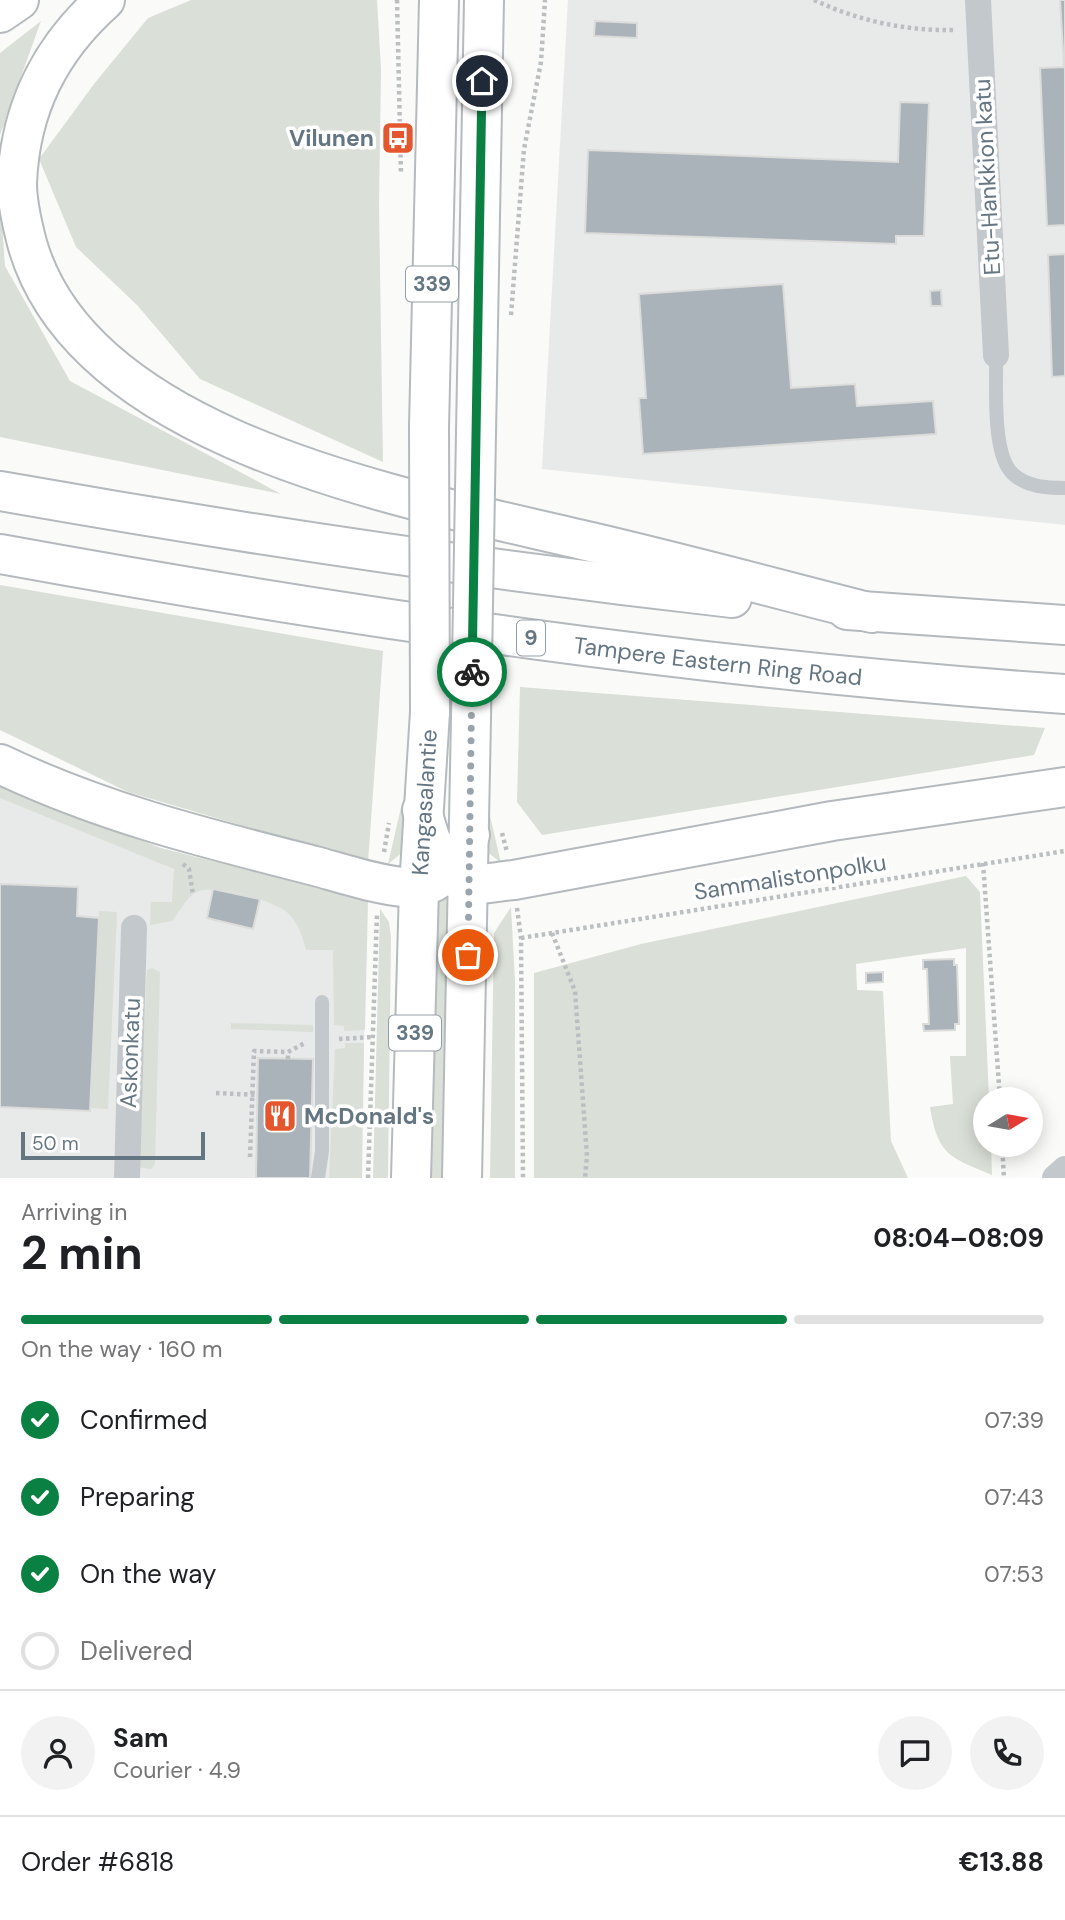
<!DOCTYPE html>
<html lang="en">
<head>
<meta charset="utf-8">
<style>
  :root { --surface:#fff; --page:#f2f2f2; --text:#202124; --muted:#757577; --line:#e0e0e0; --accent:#0b8043 }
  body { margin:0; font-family:"DM Sans",sans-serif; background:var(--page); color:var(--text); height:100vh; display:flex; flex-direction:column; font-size:26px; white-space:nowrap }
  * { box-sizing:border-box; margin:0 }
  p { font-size:23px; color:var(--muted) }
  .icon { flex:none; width:38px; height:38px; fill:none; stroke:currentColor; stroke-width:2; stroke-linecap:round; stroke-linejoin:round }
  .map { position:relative; height:1178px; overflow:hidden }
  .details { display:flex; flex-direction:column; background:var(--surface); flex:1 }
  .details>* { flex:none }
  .needle { width:46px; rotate:79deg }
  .tools { position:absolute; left:973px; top:1087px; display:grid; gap:14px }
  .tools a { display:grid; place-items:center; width:70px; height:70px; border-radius:50%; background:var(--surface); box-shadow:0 4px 18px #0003; font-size:35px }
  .scale { position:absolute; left:21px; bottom:18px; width:184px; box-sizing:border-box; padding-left:7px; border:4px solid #657683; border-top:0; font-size:19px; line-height:24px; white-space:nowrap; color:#657683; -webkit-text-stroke:5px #fff; paint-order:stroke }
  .pin { position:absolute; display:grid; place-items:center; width:60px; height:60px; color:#fff; margin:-30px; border:4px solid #fff; border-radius:50%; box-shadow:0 2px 7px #0007 }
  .courier { position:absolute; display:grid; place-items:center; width:70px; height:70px; margin:-35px; border:5px solid #0b8043; border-radius:50%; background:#fff; color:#222; box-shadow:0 2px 9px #0007 }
  .overview em { font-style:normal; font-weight:700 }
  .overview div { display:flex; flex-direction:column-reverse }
  .overview { display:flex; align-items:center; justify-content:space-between; height:119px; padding:0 21px }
  h1 { font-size:46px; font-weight:700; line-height:52px }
  .bar { display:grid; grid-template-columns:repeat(4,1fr); gap:10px 7px; align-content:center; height:84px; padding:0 21px }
  .bar i { height:9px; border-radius:5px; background:var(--line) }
  .bar .active { background:var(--accent) }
  .bar p { grid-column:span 4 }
  .line { display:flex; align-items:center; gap:18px; padding:0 21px; border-top:2px solid var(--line) }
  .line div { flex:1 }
  .round { display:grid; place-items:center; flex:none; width:74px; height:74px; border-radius:37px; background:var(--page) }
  ol { padding:0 21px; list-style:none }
  li { display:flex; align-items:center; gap:21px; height:77px }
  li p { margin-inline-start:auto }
  li .icon { padding:7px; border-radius:50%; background:var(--accent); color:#fff; stroke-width:4 }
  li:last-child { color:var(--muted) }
  li i { width:38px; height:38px; border:4px solid var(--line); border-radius:50% }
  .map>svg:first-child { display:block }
</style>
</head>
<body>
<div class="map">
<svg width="1065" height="1178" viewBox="0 0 1065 1178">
  <rect width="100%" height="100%" fill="#fafaf8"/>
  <path fill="#e8e9e9" d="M568,0H1065V525L542,469Z
    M0,797L160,859L367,910L361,1178H0Z"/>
  <path fill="#dadfd7" d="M191,0H377L381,69L379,206L383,462L200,379L137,305L76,247L39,159L94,84L148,18Z
    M41,21L0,135V53Z
    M0,195L5,266L70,381L281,494L0,437Z
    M0,585L383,651L368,863L128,792L0,730Z
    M520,687L1045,728L1034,755L542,835L517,802Z
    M0,785L161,848L368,901L365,1030L344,1031V1026L334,1025L333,950H306C303,938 299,925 290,915C277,901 215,883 197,892C187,896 179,913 172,921L150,925L151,902H172L174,869L0,798Z
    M402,803L407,807L403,852L388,864Z
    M487,803L501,863L485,850Z
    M966,876L980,892L989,1099H985V1144L991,1145L992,1175C950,1157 938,1156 930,1107L953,1104L950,1056H966V948L856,964L857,990L883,991L891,1141L908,1178H534V973L641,944Z
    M435,893H452L446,1178H429Z
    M511,907L515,982V1178H490L494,933Z
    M380,909L389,922L391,937L388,1178H373Z
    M99,911L117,912L108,1109L91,1108Z
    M152,968L160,972L155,1164L151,1169L138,1167L147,970Z
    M231,1023L313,1025V1032L231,1029Z
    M345,1043H364L362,1178H329L335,1049L345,1048Z"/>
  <path fill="#aab3b9" stroke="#dcdcda" stroke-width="2" d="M1060,0H1065V225L1047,226L1040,68L1064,67Z
    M595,21L637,23V38L594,36Z
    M900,102L929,103L924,236H896V244L585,233L588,150L898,162Z
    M1065,254V376L1052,377L1048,255Z
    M783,284L791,388L855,384L857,406L933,401L936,434L643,454L639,398H646L639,294Z
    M941,290L942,306H931L930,291Z
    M0,884L78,887L77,916L99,918L90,1111L0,1107Z
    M213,889L260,899L253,929L207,918Z
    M954,959V965H957L959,1024H955V1030L924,1031L923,1024H929L927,969H923V960Z
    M883,972V982L866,983V973Z
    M258,1058L313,1059L310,1178H256Z"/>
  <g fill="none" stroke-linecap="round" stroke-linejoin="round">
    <defs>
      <g id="primary">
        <path d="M429,427L439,0"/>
        <path d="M476,433L484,0"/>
        <path id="s1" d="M411,1178L419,887L430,712"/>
        <path d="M462,1178L471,718"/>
      </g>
      <g id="motorway">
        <path d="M105,0C50,49 20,108 17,183C17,203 22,224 27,243C83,444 416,500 591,542C685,564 778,589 872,613"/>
        <path d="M0,13L19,0"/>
        <path d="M0,491C243,534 486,570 732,598"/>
        <path id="s2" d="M0,554C352,618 708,670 1065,694"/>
        <path d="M847,610L1065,625"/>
        <path d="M0,764C103,813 205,838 315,866C341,873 395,891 420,887C445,882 461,856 470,835"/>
        <path d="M422,810C428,834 440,880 471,884C484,885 500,881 514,880L832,821L1065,787"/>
      </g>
    </defs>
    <use href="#primary" stroke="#b5babe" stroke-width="42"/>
    <use href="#motorway" stroke="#b4b9bd" stroke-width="42"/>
    <path stroke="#bbbfc2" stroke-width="4.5" stroke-dasharray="3.5 3.5" stroke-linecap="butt" d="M397,0L401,175
      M814,0C859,21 905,31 955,30
      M511,315L524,149L541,62L545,0
      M502,833L507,852
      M384,852L389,823
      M983,863L1000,1099
      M183,864L189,869L193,895
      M517,908L521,938L523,1178
      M552,933L575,991L587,1156L585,1178
      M521,938L1065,851
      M339,1039L373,1037
      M288,1059V1052L305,1043
      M216,1093L258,1095
      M1002,1144L1004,1178
      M250,1157L254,1051L288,1052
      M368,1178L377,913"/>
    <path stroke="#c3c8cc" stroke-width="14" d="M996,355C997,383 991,454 1013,474C1027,487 1047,488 1065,488
      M318,1178L322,1151V1002"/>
    <path stroke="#c3c8cc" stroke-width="26" d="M978,0L996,355
      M127,1178L134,928
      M1055,1178L1065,1169"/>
    <use href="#primary" stroke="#fff" stroke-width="38"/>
    <use href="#motorway" stroke="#fff" stroke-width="38"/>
    <defs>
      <path id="primary-bridge" d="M429,427L430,712
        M471,718L476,433"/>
    </defs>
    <use href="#primary-bridge" stroke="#b5babe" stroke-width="42" stroke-linecap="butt"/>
    <use href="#primary-bridge" stroke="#fff" stroke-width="38"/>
  </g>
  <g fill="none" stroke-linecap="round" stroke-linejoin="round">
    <path stroke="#99a4ac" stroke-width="7" stroke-dasharray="0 12.6" d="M468,955L472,672"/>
    <path stroke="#0b8043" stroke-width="9" d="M472,672L482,81"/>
  </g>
  <defs>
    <symbol id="bus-square" viewBox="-11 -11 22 22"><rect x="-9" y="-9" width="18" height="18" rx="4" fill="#e4572e" stroke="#fff"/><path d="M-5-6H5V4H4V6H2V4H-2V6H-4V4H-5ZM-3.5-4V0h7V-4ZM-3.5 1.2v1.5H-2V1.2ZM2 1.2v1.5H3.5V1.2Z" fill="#fff"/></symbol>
    <symbol id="restaurant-square" viewBox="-11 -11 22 22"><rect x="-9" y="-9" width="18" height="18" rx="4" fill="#e4572e" stroke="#fff"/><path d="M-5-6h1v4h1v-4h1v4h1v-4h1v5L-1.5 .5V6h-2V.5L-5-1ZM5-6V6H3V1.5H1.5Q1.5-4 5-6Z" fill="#fff"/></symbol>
  </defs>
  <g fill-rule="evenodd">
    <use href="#bus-square" x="379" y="119" width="38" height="38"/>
    <use href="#restaurant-square" x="261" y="1097" width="38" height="38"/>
  </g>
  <g text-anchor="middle" stroke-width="7" stroke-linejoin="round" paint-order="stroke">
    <g fill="#fff" stroke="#939fa8" stroke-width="2">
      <rect x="406" y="266.5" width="52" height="35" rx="5"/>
      <rect x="517" y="620.5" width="28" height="35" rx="5"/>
      <rect x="389" y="1015.5" width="52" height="35" rx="5"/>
    </g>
    <g font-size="21" font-weight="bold" fill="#657683">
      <text x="432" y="291">339</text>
      <text x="531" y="645">9</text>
      <text x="415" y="1040">339</text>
    </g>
    <g font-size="23" font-weight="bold" fill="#657683" stroke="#fff" text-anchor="end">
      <text x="374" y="146">Vilunen</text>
      <text x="304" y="1124" text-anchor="start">McDonald's</text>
    </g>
    <g font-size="23" fill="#657683" stroke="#fff">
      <text transform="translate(987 177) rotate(-93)" y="8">Etu-Hankkion katu</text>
      <text dy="8" stroke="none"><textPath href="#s2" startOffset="726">Tampere Eastern Ring Road</textPath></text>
      <text dy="8" stroke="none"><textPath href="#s1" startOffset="376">Kangasalantie</textPath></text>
      <text transform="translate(790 877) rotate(-9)" y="8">Sammalistonpolku</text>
      <text transform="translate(130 1053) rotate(-88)" y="8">Askonkatu</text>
    </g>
  </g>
</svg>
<div class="tools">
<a><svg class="needle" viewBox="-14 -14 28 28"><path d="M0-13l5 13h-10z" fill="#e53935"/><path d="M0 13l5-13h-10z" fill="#757577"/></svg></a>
</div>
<div class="scale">50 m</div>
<div class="pin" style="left:468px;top:955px;background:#ea580c"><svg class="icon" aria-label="bag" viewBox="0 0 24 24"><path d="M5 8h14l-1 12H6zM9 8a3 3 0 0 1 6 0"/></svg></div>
<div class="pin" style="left:482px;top:81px;background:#1f2937"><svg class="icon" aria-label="home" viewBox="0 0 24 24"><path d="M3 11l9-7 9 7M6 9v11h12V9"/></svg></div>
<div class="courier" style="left:472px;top:672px"><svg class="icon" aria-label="bike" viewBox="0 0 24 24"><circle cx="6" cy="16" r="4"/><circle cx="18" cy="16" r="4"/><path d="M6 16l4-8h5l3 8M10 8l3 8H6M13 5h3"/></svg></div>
</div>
<section class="details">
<div class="overview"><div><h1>2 min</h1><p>Arriving in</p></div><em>08:04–08:09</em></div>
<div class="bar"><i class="active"></i><i class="active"></i><i class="active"></i><i></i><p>On the way · 160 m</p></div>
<ol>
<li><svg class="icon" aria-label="check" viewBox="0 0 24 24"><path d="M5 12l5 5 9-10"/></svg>Confirmed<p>07:39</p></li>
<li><svg class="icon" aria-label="check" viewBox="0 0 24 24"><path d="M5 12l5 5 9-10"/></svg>Preparing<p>07:43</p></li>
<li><svg class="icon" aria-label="check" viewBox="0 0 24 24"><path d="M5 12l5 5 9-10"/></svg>On the way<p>07:53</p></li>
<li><i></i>Delivered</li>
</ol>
<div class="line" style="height:126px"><a class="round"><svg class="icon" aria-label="person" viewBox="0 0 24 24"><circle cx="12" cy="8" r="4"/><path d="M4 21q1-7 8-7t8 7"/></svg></a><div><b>Sam</b><p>Courier · 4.9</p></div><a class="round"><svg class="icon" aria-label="chat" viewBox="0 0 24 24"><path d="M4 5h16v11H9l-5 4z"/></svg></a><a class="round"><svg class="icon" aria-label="phone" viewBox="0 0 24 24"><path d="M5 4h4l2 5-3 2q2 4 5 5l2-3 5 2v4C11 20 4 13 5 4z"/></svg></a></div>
<div class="line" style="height:91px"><div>Order #6818</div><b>€13.88</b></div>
</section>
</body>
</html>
